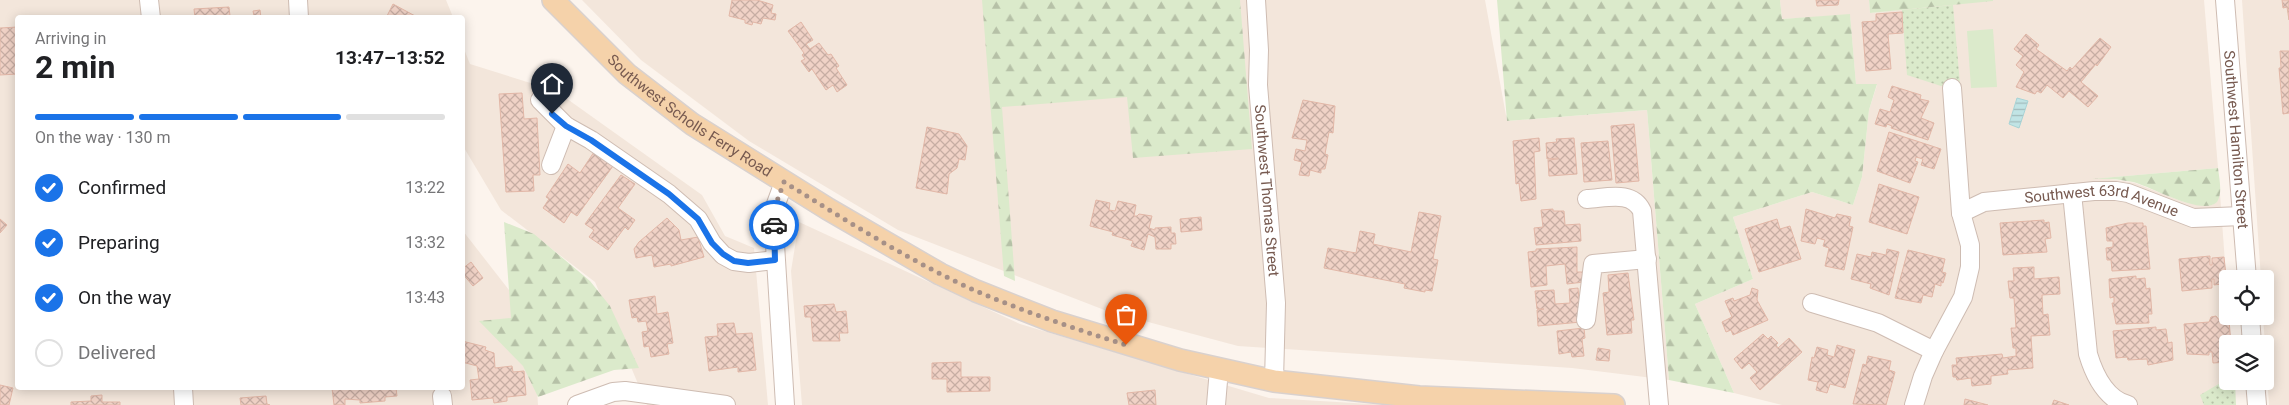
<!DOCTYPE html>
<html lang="en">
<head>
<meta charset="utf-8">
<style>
  :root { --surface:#fff; --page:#f2f2f2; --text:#202124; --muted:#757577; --line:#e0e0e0; --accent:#1a73e8 }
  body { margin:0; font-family:Roboto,sans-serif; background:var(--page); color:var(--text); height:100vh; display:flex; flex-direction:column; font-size:19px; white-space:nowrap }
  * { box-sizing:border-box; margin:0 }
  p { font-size:16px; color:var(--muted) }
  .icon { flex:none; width:28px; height:28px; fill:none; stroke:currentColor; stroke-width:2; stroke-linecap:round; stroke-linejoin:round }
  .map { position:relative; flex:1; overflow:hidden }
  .side { position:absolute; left:15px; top:15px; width:450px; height:375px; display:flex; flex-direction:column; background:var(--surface); border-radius:5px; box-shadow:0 2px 12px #0003 }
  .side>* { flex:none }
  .buttons { position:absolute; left:2219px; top:270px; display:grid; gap:10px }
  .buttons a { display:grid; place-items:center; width:55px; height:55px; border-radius:5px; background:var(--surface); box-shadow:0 2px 12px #0003; font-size:25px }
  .pin { position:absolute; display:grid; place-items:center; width:42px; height:42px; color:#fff; margin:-51px -21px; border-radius:50% 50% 50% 0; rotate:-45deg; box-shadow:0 0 5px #0007 }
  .pin .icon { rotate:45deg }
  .courier { position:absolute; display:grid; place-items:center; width:50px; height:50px; margin:-25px; border:4px solid #1a73e8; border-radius:50%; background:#fff; color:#222; box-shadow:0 1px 6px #0007 }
  .head em { font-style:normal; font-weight:700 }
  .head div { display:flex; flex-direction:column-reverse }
  .head { display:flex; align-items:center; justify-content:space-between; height:85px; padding:0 20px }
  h1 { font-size:32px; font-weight:700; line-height:38px }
  .bar { display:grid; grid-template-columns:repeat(4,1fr); gap:8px 5px; align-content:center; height:60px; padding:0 20px }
  .bar i { height:6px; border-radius:4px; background:var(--line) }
  .bar .selected { background:var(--accent) }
  .bar p { grid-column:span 4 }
  ol { padding:0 20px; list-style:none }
  li { display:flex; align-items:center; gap:15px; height:55px }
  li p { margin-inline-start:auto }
  li .icon { padding:5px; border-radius:50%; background:var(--accent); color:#fff; stroke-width:4 }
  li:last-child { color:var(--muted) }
  li i { width:28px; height:28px; border:2px solid var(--line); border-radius:50% }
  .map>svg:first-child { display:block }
</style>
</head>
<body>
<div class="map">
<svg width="2289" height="405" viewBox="0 0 2289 405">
  <defs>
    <pattern id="grass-dots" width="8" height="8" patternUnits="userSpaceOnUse" patternTransform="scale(1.25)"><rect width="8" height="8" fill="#dbeacb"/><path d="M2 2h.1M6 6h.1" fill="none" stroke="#b6c1a7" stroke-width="1.8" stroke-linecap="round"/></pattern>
    <pattern id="forest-firs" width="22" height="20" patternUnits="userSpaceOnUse" patternTransform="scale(1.25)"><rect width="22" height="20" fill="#dbeacb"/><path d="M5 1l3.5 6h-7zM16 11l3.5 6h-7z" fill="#b6c1a7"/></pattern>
    <pattern id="water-rules" width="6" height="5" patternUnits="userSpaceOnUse" patternTransform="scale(1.25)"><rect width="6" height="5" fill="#c1e4e5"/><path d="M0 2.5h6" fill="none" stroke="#a2bcbc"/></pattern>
    <pattern id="building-cross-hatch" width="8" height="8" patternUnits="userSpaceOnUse" patternTransform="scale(1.25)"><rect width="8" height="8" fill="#f0d2c6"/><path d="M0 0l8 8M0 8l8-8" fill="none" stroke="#c7ada3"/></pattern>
  </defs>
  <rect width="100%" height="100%" fill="#fcf4ed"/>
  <path fill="#f3e6db" d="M0,0H446L453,17L18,18V388H462L463,231L509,290L536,374L538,405H0Z
    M582,0H1485L1507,121L1647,110L1669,380L1572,368L1238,346L1107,311L898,230L749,141L641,60Z
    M1780,0H1869L1870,13L1993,0H2204L2218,168L2103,178L2135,183L2184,202L2212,205L2218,200L2220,194L2231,344H2228V381L2236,405H1782L1734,393L1695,304L1753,279L1733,217L1812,192L1853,205L1862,177L1869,110L1877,85L1856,84L1850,15L1782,19Z
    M2242,0H2289V405H2269L2263,316H2265V279H2261Z
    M462,44L470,64L556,91L702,195L725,236L754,248L768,405H647L595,282L501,210L463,146Z
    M799,222L1020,324L1269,398L1387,405H802L791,271Z"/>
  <path fill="url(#grass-dots)" d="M1953,5L1960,84L1941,86L1907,75L1902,10Z
    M2227,379L2228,381H2235L2236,405H2204L2200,395Z"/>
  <path fill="url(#forest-firs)" d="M982,0H1240L1252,149L1133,158L1127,97L1002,107L1015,281L1004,276Z
    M1497,0H1780L1782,19L1850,14L1856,84H1877L1869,110L1862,177L1853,205L1812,192L1733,217L1753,279L1695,304L1734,393L1669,380L1647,110L1507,121Z
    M1869,0H1993V1L1870,13Z
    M2218,168C2219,177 2223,194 2217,202C2203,217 2150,186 2133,182C2119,179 2106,178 2091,179Z
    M504,222L534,234L590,281L610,306L639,368L614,370L538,397L523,366L479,321L511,318Z"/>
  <path fill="#dbeacb" d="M1993,29L1997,87L1971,88L1967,31Z"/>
  <path fill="url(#water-rules)" stroke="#a8d4d6" d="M2017,98L2028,101L2019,128L2009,124Z"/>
  <path fill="url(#building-cross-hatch)" stroke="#e2b7a7" d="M732,0H757L767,3L773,5L771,13L776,14L775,20L763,18L761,24L753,22L752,25L745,23V20L729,16Z
    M1816,0H1839L1838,5L1817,6Z
    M2282,0H2289V20L2287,7L2283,8Z
    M393,4L417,17V18H386Z
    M229,7L230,16H254L253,11L260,10L261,18H195L194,9Z
    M1902,12L1903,33L1888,34L1891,69L1866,71L1862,22L1876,21V14Z
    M801,22L813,40L806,44L810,49L819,43L828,55L831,54L839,66L836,68L847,85L837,92L833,85L826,90L812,69L809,72L801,61L805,59L802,55L804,53L788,31Z
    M18,27V74L0,75V28Z
    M2026,34L2039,45L2036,49L2067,71L2070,67L2072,69L2100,38L2111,47L2097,66L2096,64L2081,82L2098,96L2088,107L2069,91L2063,98L2047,85L2041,93L2037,91L2035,94L2016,87L2024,72L2016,65L2023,56L2014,49Z
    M2280,51H2289V113L2283,114L2279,68H2281Z
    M1892,86L1921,95L1920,99L1929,101L1921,118L1934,123L1928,140L1891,128L1892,126L1887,124L1886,127L1875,124L1880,109L1890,112L1894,100L1888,97Z
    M522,93L524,119L537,118L540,175H533L534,191L506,192L499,94Z
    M1303,100L1335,106L1333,133L1329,132L1325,154L1328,155L1325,169H1321V173L1310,170L1309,176L1299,175L1302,162L1294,160L1296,149L1305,151L1307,140L1292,138Z
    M1634,124L1639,181L1616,183L1611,126Z
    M927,127L959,134L967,146L965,160L959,159L957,168L949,174L947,194L916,188Z
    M1889,132L1941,149L1934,169L1921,165L1923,159L1916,157L1915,161L1918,162L1910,183L1877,171Z
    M1539,138L1540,151L1534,152L1536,199L1521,201L1519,183L1516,184L1513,141Z
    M1574,138L1577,174L1549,176L1548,160L1558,159V158L1547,159L1546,143L1557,142L1556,139Z
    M1608,141L1612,180L1584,182L1581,143Z
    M594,152L613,166L577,216L571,212L564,223L543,208L549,199L546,197L568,164L580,173Z
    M621,175L635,184L618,208L635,220L628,230L625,227L608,250L589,237L594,230L585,224Z
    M1879,184L1919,197L1907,234L1869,222Z
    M1096,200L1110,203L1109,210L1115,211L1118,201L1136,205L1134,216H1137L1139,214L1152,216L1149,228L1155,230V228L1171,227V233H1175L1176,244H1171V249H1156L1155,237L1148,234L1144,250L1131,246L1133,241L1112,235L1113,232L1090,226Z
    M1553,209V211H1564L1565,225L1580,224L1581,241L1536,245L1534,228L1543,227L1541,210Z
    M1806,209L1835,218L1837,214L1851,217L1849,226L1853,227L1844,270L1825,266L1829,248L1823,246L1825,240L1817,238L1815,244L1801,241Z
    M1419,212L1441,216L1433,259L1438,260L1432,291L1425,290V292L1404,288L1405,284L1324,268L1328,248L1356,253L1360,231L1375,234L1373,244L1411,252Z
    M1201,217L1202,230L1181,232L1180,219Z
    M667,218L679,230L681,240L698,237L704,257L671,266V264L654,267L652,255L636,258L634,249L639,242Z
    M0,219L7,225L0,233Z
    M1777,219L1780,229L1790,226L1801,259L1759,272L1745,229Z
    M2044,220V223L2049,222L2051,238L2045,239L2047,252L2003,255L2000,223Z
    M2128,223H2143V226H2146L2150,269L2112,271L2111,260H2107L2106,248L2113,247V241H2107L2106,228Z
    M1577,247V272H1583L1584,282L1567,284L1565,264L1546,266L1547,285L1531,287L1528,252L1536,251V249Z
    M1887,249L1899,252L1889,295L1870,288L1871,284L1851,279L1857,254L1871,257L1872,252L1886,255Z
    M1908,250L1945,259L1942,272L1946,273L1943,283L1941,282V286L1935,284L1932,297L1923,295L1921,303L1895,298Z
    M2210,256V265H2212V258L2224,257L2226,276L2221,277L2222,284L2214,285V279H2212V288L2182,291L2179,259Z
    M471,262L483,278L473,286L462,273V269Z
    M2034,267V279L2059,277L2060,294L2042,295L2043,315L2048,314L2050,335L2031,336L2033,368L2007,370L2008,374L1991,376V384L1972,386L1971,378L1957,380L1956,377H1953L1952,365H1957L1956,358L2002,354L2003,358L2016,356V348H2013L2011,328H2016L2014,298H2010L2008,281H2014L2013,268Z
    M1628,273L1634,320H1631L1632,333L1607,335L1603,293L1609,292L1608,275Z
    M2136,276V279L2145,278L2146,289L2150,288L2152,314H2148L2149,323L2116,324L2112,303H2114V297L2110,298L2109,279Z
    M1578,288L1581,322L1538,326L1537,310L1544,309H1537L1535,291L1554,290L1555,304L1570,303L1569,289Z
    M1752,288L1758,290L1757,300L1768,320L1733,335L1731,330L1726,332L1722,322L1732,317L1725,301L1733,298L1734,301L1750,295Z
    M655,296L657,314L668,312L673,343L667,344L669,354L651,357L649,346L644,347L642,332L648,331L646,321L638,322L637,317L632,318L629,300Z
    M834,304L836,312L846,311L848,333H839L840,341H813L811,317H805L804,306Z
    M2216,316L2220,321L2229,320L2231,344H2228V362L2213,363L2212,352H2209V355L2187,354L2184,324L2209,322L2211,317Z
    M734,323L736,334L752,333L756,370L738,372V367L709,371L705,337L718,336L717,324Z
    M2156,327V330L2166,329L2168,343L2172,342L2173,360L2148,365L2147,359L2128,360L2127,357L2116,358L2113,331Z
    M1584,328L1585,338L1582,339L1584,356L1572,357L1571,352L1559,354L1557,331Z
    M1763,334L1768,339L1771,336L1778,343L1776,345L1778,348L1789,338L1802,352L1760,390L1750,378L1757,372L1749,363L1742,369L1734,359Z
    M462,341L486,347L485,350L494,353L495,368L512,366L513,372L524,371L526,395L507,397V401L494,403L493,398L472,400L470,380L479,379L477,366L462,362Z
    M1837,345L1855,350L1845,388L1830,384L1827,393L1816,390L1818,382L1808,380L1812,357L1814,358L1817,347L1828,350L1827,355L1834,357Z
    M1598,348L1610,350L1609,361L1596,360Z
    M1868,356L1891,361L1889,370L1895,372L1886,405L1853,404L1863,364L1866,365Z
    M961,362V377H990V391L947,392V379H932V363Z
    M0,385L13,388L9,405H0Z
    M332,388H396L397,396L385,397V401L360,403V400L345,399V405H334Z
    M1155,390L1156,405H1129L1127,393Z
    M102,395V402H120V405H71V402L91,401V396Z
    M266,396L267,404L270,405H241L240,398Z
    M1965,399L1988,405H1964Z
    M2054,400L2069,405H2052Z"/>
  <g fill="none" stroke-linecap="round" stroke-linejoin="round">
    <defs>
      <g id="minor">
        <path d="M149,0L151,18"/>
        <path d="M298,0L299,18"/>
        <path id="s1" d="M1256,0L1259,50L1258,85L1276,303L1274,381"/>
        <path id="s2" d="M2225,0L2247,279"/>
        <path d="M540,100L566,126L591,140L669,194L698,219L712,243L723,255L734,261L749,263L775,260"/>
        <path d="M551,165L566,126"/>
        <path d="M784,182L773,212L785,405"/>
        <path d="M2072,193L2088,354C2094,374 2106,399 2128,405"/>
        <path d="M1587,199C1607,198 1632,190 1642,211L1659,405"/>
        <path id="s3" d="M1961,213L1984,202L2094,191H2116L2128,193L2193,218L2242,216"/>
        <path d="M1812,303L1878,323L1934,351"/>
        <path d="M2250,316L2252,344"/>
        <path d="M1586,320L1593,264L1647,259"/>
        <path d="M2255,381L2257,405"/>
        <path d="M183,388L184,405"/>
        <path d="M442,396L443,405"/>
        <path d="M577,405L613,392L625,391L726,405"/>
        <path d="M1216,405L1219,369"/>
        <path d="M1914,405L1923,376L1934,351L1963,297L1970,267V245L1961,213L1952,88"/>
      </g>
      <g id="major">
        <path id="s4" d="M553,0L627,74L692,124L828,209L940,274L976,291L1052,321L1180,360L1274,381L1419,397L1614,405"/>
      </g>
    </defs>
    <use href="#minor" stroke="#cebcb2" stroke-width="20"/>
    <use href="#major" stroke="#d9d1ce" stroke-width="24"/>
    <use href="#minor" stroke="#fff" stroke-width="18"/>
    <use href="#major" stroke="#f5d2aa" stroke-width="21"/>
  </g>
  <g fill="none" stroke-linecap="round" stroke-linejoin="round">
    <path stroke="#a69087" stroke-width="5" stroke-dasharray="0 9" d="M774,225L773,212L784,182C846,220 909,261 976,291C1025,312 1076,329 1126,345"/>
    <path stroke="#1a73e8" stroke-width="6" d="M552,114L566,126L591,140L669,194L698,219L712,243L723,254L734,261L748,263L775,260L774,225"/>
  </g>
  <g text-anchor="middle" stroke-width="4" stroke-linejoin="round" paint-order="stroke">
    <g font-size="15" fill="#775a50" stroke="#fef9f3">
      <text dy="5" stroke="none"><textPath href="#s4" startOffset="180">Southwest Scholls Ferry Road</textPath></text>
      <text dy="5" stroke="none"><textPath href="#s2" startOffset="140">Southwest Hamilton Street</textPath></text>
      <text dy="5" stroke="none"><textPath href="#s1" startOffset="191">Southwest Thomas Street</textPath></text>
      <text dy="5" stroke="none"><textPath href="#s3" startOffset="145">Southwest 63rd Avenue</textPath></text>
    </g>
  </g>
</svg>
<div class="buttons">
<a><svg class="icon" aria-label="locate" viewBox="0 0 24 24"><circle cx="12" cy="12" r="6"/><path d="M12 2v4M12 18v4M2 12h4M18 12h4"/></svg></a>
<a><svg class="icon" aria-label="layers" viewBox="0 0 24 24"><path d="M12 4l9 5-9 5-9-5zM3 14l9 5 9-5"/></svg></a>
</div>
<div class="pin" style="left:1126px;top:345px;background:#ea580c"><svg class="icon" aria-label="bag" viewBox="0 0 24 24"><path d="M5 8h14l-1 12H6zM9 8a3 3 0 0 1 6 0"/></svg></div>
<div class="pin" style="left:552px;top:114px;background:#1f2937"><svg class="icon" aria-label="home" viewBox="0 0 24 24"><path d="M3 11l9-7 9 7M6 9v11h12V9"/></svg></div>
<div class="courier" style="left:774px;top:225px"><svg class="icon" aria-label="car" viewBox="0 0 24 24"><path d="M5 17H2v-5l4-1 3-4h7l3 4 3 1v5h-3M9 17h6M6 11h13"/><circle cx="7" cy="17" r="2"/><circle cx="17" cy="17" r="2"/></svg></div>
<section class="side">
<div class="head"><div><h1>2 min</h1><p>Arriving in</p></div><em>13:47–13:52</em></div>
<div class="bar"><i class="selected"></i><i class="selected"></i><i class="selected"></i><i></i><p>On the way · 130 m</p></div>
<ol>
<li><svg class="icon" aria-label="check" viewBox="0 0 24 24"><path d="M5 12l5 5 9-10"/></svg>Confirmed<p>13:22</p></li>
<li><svg class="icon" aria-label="check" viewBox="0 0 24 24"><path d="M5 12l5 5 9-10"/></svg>Preparing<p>13:32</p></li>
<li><svg class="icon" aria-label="check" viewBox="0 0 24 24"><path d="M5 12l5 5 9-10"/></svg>On the way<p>13:43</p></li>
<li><i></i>Delivered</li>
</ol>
</section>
</div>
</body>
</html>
